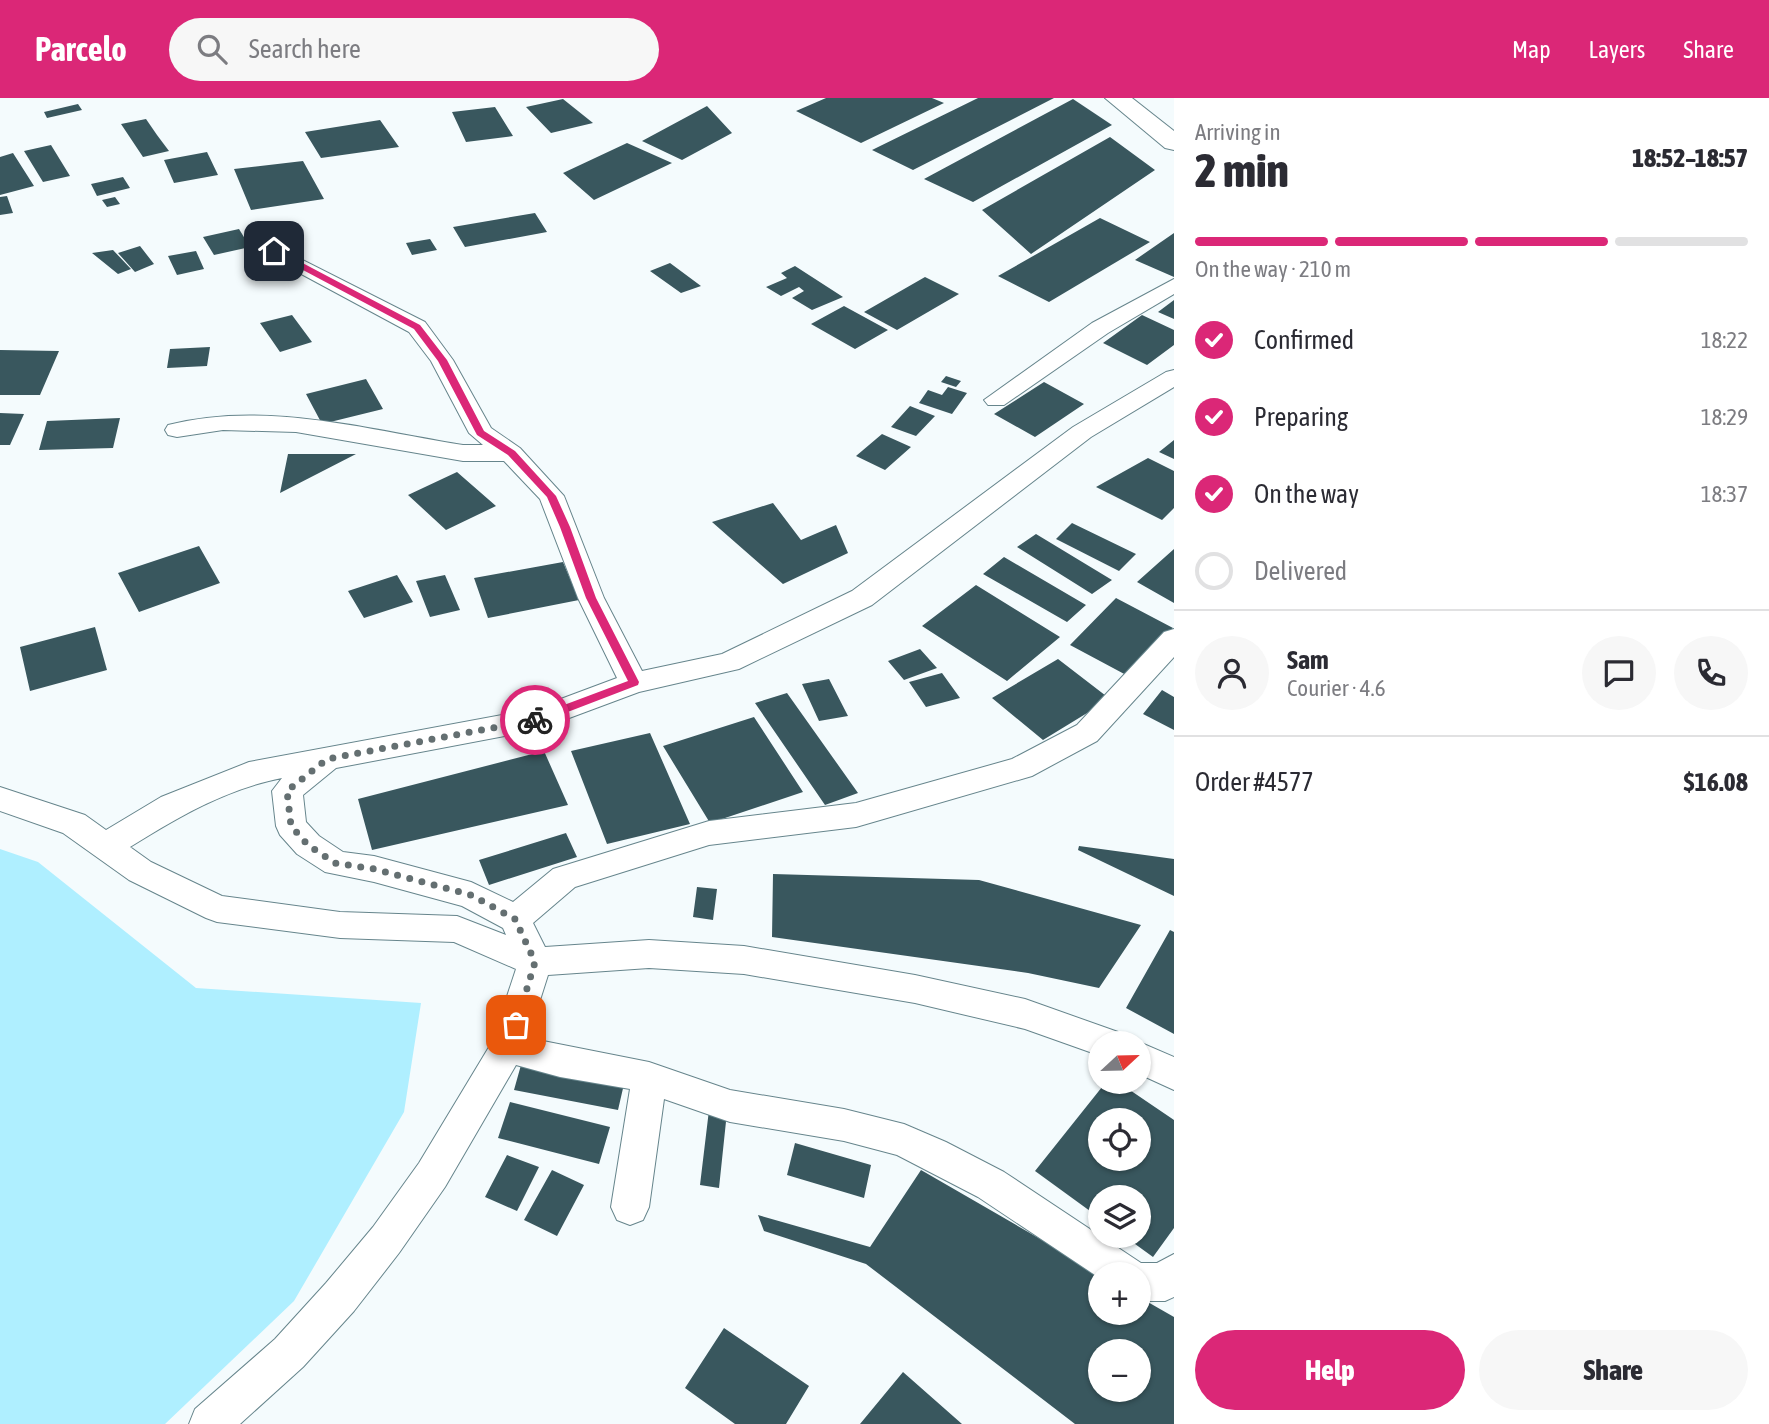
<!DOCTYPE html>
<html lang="en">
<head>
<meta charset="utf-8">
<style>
  :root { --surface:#fff; --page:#f7f7f7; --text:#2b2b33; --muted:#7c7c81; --line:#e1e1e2; --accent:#db2777 }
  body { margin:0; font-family:"Asap Condensed",sans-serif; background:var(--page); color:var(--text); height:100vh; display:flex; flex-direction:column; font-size:26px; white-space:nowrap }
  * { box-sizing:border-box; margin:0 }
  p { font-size:23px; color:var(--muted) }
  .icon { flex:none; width:38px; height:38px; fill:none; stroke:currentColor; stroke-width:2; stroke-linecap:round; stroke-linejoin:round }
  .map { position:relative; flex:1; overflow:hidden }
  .side { display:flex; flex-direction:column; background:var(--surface); width:595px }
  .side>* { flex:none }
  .needle { width:46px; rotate:68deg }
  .buttons { position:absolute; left:1088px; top:933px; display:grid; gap:14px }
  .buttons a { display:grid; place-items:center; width:63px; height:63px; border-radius:50%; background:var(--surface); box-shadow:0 2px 5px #0004; font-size:35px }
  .pin { position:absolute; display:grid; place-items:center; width:60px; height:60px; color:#fff; margin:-30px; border-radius:14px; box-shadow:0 4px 10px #0006 }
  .courier { position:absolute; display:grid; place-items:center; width:70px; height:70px; margin:-35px; border:5px solid #db2777; border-radius:50%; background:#fff; color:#222; box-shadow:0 2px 9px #0007 }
  .headline em { font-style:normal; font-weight:800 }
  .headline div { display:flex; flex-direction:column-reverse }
  .headline { display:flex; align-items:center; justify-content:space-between; height:119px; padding:0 21px }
  h1 { font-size:46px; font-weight:800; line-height:52px }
  .bar { display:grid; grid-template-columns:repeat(4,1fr); gap:10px 7px; align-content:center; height:84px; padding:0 21px }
  .bar i { height:9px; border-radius:5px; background:var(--line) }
  .bar .selected { background:var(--accent) }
  .bar p { grid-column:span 4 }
  .line { display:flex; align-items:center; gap:18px; padding:0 21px; border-top:2px solid var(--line) }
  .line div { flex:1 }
  .round { display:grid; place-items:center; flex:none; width:74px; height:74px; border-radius:37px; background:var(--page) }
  ol { padding:0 21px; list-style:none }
  li { display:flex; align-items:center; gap:21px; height:77px }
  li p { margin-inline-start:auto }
  li .icon { padding:7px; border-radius:50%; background:var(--accent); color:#fff; stroke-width:4 }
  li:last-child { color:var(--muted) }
  li i { width:38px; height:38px; border:4px solid var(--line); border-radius:50% }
  .action { display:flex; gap:14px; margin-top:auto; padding:14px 21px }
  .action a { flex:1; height:80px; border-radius:42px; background:var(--accent); color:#fff; font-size:28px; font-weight:800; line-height:80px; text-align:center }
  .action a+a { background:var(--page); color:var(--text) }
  header { display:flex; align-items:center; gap:42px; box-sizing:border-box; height:98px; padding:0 35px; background:var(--accent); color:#fff }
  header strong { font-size:33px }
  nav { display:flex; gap:38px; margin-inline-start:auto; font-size:24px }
  .search { width:490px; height:63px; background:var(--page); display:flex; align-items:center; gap:18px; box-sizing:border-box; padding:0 24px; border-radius:38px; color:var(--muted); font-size:26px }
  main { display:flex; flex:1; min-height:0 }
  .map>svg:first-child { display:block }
</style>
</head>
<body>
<header>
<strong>Parcelo</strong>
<div class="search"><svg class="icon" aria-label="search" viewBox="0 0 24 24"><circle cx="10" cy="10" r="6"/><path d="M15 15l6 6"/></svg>Search here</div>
<nav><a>Map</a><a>Layers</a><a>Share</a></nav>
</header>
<main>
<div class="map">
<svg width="1174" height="1326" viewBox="0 0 1174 1326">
  <rect width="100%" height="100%" fill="#f4fbfd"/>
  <path fill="#afefff" d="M0,751L38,764L196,890L421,905L404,1014L294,1203L165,1326H0Z"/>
  <path fill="#39575e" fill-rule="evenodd" d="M826,0H932L944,5L861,45L796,13Z
    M978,0H1054L913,72L872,52Z
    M563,1L593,25L551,35L526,9Z
    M1073,1L1112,27L973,104L924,81Z
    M78,6L82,12L47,20L44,14Z
    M707,8L732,35L682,62L642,43Z
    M495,9L513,38L466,44L452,14Z
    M146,21L157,37L169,53L143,59L121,26Z
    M380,22L399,49L321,60L305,34Z
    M1110,39L1155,72L1031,156L982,112Z
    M627,45L672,65L594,102L563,75Z
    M51,47L70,78L43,84L24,53Z
    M207,54L218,77L174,85L164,62Z
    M13,55L34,88L0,97V59Z
    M303,63L324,101L251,112L234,71Z
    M123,79L130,90L97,98L91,86Z
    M7,98L13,115L0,117V99Z
    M115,99L120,106L107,109L102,102Z
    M535,115L547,134L465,149L453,129Z
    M1100,120L1150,144L1049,204L998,178Z
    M239,131L250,149L214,157L203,139Z
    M1174,135V179L1135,162Z
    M430,141L437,152L412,157L406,145Z
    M140,148L154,166L135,174L118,155Z
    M113,152L131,171L118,176L92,155Z
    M196,153L204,171L177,177L168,158Z
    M670,165L701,188L681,195L650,173Z
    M795,168L843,199L812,212L792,200L804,193L799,189L781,198L766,189L787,180L781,175Z
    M925,179L959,196L897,232L864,214Z
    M1174,202V221L1158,214Z
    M844,208L888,232L855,251L811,226Z
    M292,217L312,244L280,254L260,225Z
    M1142,217L1174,232V247L1147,267L1103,245Z
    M210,249L207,268L167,270L170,251Z
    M0,252L59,253L40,297H0Z
    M946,278L961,283L956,289L941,284Z
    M366,281L383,311L322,326L306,296Z
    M1044,284L1084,306L1035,339L994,316Z
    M948,289L967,295L952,316L919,305L928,292L942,297Z
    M910,308L935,318L916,338L891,329Z
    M0,315L24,316L10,347H0Z
    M120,320L113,350L39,352L47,323Z
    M882,336L911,349L885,372L856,358Z
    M1174,342V361L1159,354Z
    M288,356H356L280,395Z
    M1148,360L1174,373V410L1162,422L1096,389Z
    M457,374L496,408L446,432L408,397Z
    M773,405L801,442L836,427L848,455L783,486L712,424Z
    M1072,425L1136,456L1119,473L1056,441Z
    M1036,436L1112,482L1092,496L1017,449Z
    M199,448L220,485L139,514L118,475Z
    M1174,451V505L1137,484Z
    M1004,459L1086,507L1067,524L983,476Z
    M563,464L579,502L488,520L474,480Z
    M397,477L413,504L364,520L348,493Z
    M445,477L460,512L430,519L416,483Z
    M976,487L1060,539L1007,583L922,528Z
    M1116,500L1173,530L1128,578L1070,547Z
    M95,529L107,572L30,593L20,549Z
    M920,551L937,570L904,582L888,563Z
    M1058,561L1110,601L1043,642L992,600Z
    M942,575L960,600L926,609L909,584Z
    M829,581L848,618L819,623L802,586Z
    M1162,592L1174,599V632L1143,616Z
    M787,595L858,695L825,707L755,605Z
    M754,619L803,694L710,725L663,648Z
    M650,635L690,726L607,746L571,653Z
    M544,653L568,707L372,752L358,701Z
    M566,735L577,759L489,787L479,762Z
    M1079,748L1174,761V798L1078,752Z
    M773,776L979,782L1141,827L1099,890L1028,875L772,839Z
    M697,789L717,791L713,822L693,819Z
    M1170,832L1174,834V936L1126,910Z
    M521,967L624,986L618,1012L514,992Z
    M1106,984H1118L1174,1022V1130L1153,1159L1124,1138H1139V1099H1101V1121L1035,1073ZM1101,1022H1139V1060H1101Z
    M510,1004L610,1029L599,1066L498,1040Z
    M709,1012L727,1014L719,1090L700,1087Z
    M795,1045L871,1067L864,1100L787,1077Z
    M507,1057L539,1069L517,1113L485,1099Z
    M552,1072L584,1087L557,1138L524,1122Z
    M921,1072L1101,1176V1214H1139V1199L1174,1219V1326H1075L866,1166L764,1133L758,1117L870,1149ZM1101,1253H1139V1292H1101Z
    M724,1230L809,1288L786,1326H735L685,1290Z
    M903,1274L962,1326H860Z"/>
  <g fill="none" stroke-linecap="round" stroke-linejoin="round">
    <defs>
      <path id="street" d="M273,147L425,224L453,262L491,330L520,350L564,398L604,500L642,573L722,556L852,493L1073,329L1166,274L1174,272V289L1091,339L872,507L739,571L639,594L537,632L336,670L303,697L306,724L319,738L343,754L374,758L471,784L513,804L553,771L709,723L856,705L1012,661L1077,627L1164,534L1174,531V559L1097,643L1032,678L856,729L709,747L575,789L533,825L545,849L649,842L744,848L915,877L1025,901L1118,934L1123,945H1101V958L1025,931L915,905L744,876L649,870L548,877L528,940L649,964L730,992L844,1011L904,1026L946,1044L1004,1074L1141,1165H1157L1174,1156V1199L1165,1203H1139V1176H1101V1181L978,1099L897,1057L844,1043L730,1024L664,1001L649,1109L643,1122L630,1127L617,1122L611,1109L630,991L560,979L516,967L445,1089L399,1155L354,1213L303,1269L240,1326H189L195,1311L275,1241L326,1185L373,1129L419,1065L492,944L516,871L454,844L340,840L217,824L206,820L129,782L63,735L0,713V689L85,717L106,732L161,699L249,664L534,611L617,580L578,500L540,401L504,363H463L296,334L223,332L177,339L168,337L165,332L168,327C265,302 368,332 463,347H483L469,335L431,263L409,234L266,157L262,153L266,149ZM282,680L272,693L276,728L280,737L297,756L325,774L374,784L462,808L503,830L506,837L457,818L340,814L222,798L151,764L130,749C178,719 226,691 282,680Z
        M1174,181V196L1108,235L1004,307H988L984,302L1092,225Z
        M1139,944L1174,959V992L1139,976V945H1135Z"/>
      <path id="secondary" d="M1105,0H1132L1174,33V52L1165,50Z"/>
    </defs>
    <use href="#street" stroke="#66858c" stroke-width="2"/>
    <use href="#secondary" stroke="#66858c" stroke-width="2"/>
    <use href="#street" fill="#fff" fill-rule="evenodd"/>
    <use href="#secondary" fill="#fff" fill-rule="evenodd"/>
  </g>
  <path fill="#db2777" d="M271,151H276L420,227L447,262L484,333L515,353L556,398L570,429L596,500L639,584L638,587L539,625H532V619L628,583L586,500L560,429L547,399L508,357L477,337L438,263L414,231L271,155Z"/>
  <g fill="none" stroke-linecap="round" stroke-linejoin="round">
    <path stroke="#646f71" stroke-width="7" stroke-dasharray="0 12.6" d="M516,927L535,864L515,821L471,797L374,771L335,765L308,747L291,728L287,693L327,661L535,622"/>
  </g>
</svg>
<div class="buttons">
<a><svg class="needle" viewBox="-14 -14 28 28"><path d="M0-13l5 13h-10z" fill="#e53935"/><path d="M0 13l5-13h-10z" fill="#7c7c81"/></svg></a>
<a><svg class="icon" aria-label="locate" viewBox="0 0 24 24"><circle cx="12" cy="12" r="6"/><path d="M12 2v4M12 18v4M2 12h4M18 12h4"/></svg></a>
<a><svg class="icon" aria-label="layers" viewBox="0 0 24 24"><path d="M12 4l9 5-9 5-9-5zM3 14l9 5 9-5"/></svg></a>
<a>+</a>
<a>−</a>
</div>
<div class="pin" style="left:516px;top:927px;background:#ea580c"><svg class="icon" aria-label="bag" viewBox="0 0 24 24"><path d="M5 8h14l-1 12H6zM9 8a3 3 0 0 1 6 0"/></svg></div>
<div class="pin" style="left:274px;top:153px;background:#1f2937"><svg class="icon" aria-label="home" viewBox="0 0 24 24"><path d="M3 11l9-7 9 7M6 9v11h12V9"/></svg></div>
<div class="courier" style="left:535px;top:622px"><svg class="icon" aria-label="bike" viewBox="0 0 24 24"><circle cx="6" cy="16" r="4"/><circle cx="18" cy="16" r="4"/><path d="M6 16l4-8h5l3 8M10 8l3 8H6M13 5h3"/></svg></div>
</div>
<section class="side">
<div class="headline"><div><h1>2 min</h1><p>Arriving in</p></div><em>18:52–18:57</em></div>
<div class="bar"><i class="selected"></i><i class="selected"></i><i class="selected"></i><i></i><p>On the way · 210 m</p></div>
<ol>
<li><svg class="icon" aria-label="check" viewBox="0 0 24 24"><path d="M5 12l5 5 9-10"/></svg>Confirmed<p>18:22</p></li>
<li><svg class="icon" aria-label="check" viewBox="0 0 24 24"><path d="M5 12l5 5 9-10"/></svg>Preparing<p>18:29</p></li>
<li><svg class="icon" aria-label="check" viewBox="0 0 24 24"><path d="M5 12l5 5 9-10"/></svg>On the way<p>18:37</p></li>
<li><i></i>Delivered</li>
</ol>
<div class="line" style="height:126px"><a class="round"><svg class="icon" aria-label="person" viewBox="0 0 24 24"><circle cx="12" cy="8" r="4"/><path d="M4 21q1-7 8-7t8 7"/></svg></a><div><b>Sam</b><p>Courier · 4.6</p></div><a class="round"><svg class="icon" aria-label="chat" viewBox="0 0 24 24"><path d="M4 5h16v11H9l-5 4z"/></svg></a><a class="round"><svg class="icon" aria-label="phone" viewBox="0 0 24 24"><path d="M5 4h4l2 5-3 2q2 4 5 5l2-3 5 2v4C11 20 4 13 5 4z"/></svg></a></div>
<div class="line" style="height:91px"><div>Order #4577</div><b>$16.08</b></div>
<div class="action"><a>Help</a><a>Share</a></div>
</section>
</main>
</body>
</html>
